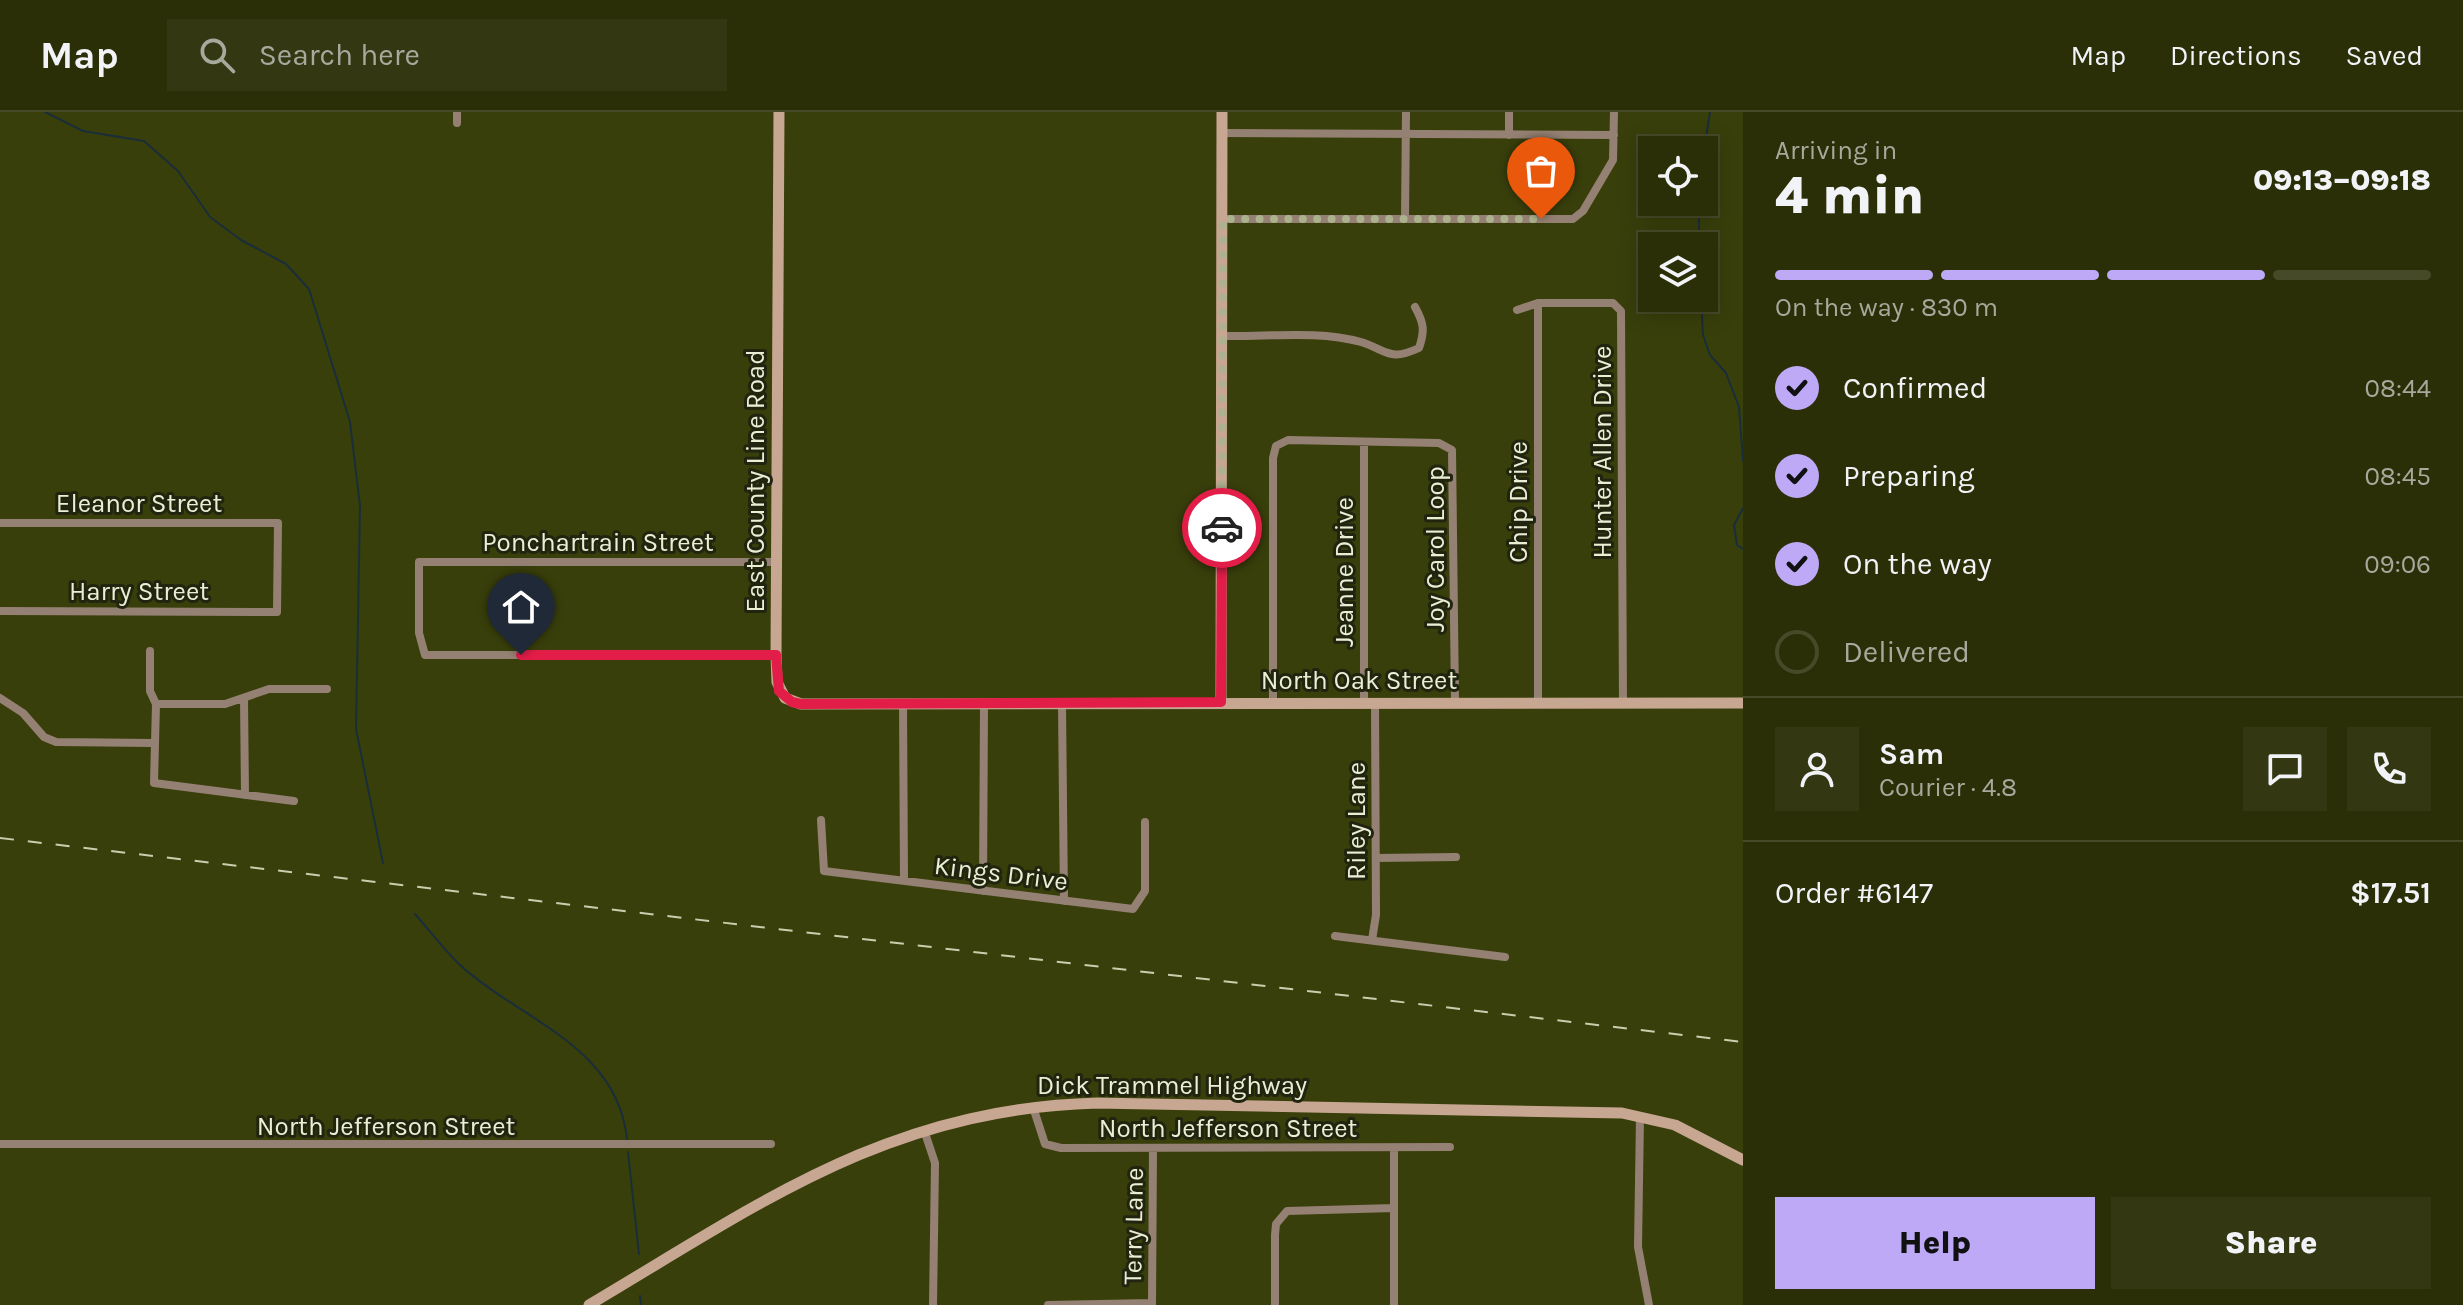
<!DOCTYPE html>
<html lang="en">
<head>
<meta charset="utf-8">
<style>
  :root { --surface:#2b2f08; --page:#333712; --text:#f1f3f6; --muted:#a6a99c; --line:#474a29; --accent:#bda9f5 }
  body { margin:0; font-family:Karla,sans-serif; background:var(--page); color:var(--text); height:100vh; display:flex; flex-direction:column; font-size:30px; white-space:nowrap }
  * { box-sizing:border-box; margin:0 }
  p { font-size:26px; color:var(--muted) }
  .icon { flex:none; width:44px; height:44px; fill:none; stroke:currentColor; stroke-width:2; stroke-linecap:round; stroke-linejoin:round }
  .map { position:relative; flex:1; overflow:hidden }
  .sheet { display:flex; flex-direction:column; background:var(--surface); width:720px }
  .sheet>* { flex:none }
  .fabs { position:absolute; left:1638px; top:24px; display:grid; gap:16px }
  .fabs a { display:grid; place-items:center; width:80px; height:80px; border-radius:0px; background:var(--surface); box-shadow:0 4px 20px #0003,0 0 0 2px var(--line); font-size:40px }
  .pin { position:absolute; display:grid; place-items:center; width:68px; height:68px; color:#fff; margin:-82px -34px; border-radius:50% 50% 50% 0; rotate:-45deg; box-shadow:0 0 8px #0007 }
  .pin .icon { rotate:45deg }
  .courier { position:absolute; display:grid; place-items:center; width:80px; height:80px; margin:-40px; border:6px solid #e11d48; border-radius:50%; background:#fff; color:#222; box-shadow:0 2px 10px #0007 }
  .head em { font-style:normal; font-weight:800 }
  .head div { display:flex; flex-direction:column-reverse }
  .head { display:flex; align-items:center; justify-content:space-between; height:136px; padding:0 32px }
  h1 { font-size:52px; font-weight:800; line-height:60px }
  .bar { display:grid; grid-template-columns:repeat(4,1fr); gap:12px 8px; align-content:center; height:96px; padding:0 32px }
  .bar i { height:10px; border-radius:6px; background:var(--line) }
  .bar .active { background:var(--accent) }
  .bar p { grid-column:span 4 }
  .line { display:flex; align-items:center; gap:20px; padding:0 32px; border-top:2px solid var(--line) }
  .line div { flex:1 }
  .round { display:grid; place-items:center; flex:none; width:84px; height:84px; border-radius:0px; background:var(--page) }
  ol { padding:0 32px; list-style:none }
  li { display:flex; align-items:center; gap:24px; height:88px }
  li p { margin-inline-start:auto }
  li .icon { padding:8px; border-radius:50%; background:var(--accent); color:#111; stroke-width:4 }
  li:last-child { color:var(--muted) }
  li i { width:44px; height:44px; border:4px solid var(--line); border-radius:50% }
  .action { display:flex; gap:16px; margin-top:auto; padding:16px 32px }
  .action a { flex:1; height:92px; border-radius:0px; background:var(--accent); color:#111; font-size:32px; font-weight:800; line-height:92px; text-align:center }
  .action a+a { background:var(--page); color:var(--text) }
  header { display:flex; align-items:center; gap:48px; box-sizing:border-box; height:112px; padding:0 40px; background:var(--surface); border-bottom:2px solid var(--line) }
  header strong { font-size:38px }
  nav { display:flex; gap:44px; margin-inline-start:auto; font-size:28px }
  .search { width:560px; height:72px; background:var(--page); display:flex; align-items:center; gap:20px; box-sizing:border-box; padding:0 28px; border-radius:0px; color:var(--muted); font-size:30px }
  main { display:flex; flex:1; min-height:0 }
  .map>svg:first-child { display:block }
</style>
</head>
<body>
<header>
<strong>Map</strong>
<div class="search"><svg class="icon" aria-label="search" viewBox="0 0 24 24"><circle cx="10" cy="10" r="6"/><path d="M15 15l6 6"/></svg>Search here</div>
<nav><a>Map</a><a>Directions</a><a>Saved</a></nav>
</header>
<main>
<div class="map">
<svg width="1743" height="1193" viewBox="0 0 1743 1193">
  <rect width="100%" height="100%" fill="#393f0b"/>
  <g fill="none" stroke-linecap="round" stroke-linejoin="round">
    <path stroke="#1a2e3a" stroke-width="2" d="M45,0L83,19L144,29L178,59L210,105L241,128L286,152L309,177L350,310L360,394L356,617L383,751
      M1704,38L1710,0
      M1699,134V90
      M1701,186L1703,223L1710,243L1726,261L1739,295L1743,349
      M1743,396L1734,413L1737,433L1743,437
      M415,802C430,819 444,838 460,853C520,908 617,933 627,1027
      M628,1040L639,1142
      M640,1184L641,1193"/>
    <path stroke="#958173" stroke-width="8" d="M457,11V0
      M1223,21L1614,23
      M1509,23V0
      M1223,107H1573L1583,99L1613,48L1614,0
      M1405,107L1406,0
      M1538,191V589
      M1517,198L1538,191H1613L1621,199L1623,590
      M1223,224C1267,225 1318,218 1361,230C1387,238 1389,250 1419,236C1425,219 1424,211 1415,195
      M0,411H278L277,500L0,499
      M150,539V579L156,592L154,671L294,689
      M776,543H425L419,521V450H777
      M0,586L23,601L44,625L56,630L153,631
      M244,586L245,683
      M1273,590V346L1276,334L1288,328L1439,331L1452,338L1455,589
      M1364,590V331
      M903,591L904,768
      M156,592H225L269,577H327
      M1062,592L1064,789
      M821,708L824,759L1133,797L1145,779V710
      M1376,746L1456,745
      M983,779L984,592
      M1335,824L1505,845
      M1372,828L1376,803L1375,590
      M1033,995L1045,1032L1061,1036L1450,1035
      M1640,1005L1638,1135L1649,1193
      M924,1018L935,1051L933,1193
      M0,1032H771
      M1394,1036V1193
      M1048,1193L1152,1191
      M1152,1193L1153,1036
      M1275,1193V1123L1276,1112L1287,1099L1394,1096"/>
    <path stroke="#c8a792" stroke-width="11" d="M779,0L776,543L777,570L785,586L801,592L1743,591
      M1221,590L1222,0
      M589,1193C761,1091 888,997 1097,991L1622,1001L1675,1013L1743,1048"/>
    <path stroke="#c9ceae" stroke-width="2" stroke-dasharray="14 14" stroke-linecap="butt" d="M0,726L1743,930"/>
  </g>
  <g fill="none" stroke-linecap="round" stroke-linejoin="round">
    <path stroke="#acb18e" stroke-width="8" stroke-dasharray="0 14.4" d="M1222,416L1223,107H1541"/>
    <path stroke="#e11d48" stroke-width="10" d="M521,543H776L779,579L792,590L801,592L1221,590L1222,416"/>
  </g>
  <g text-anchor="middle" stroke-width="6" stroke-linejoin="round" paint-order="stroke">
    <g font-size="26" fill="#eaefd4" stroke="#21240f">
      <text transform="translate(1602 340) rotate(-90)" y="9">Hunter Allen Drive</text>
      <text transform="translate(755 369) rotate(-90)" y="9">East County Line Road</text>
      <text transform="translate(1518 390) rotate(-90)" y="9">Chip Drive</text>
      <text x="139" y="400">Eleanor Street</text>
      <text x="598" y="439">Ponchartrain Street</text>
      <text transform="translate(1435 437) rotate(-90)" y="9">Joy Carol Loop</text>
      <text transform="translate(1344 460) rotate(-90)" y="9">Jeanne Drive</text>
      <text x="139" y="488">Harry Street</text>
      <text x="1359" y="577">North Oak Street</text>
      <text transform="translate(1356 709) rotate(-90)" y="9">Riley Lane</text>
      <text transform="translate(1001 761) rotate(7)" y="9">Kings Drive</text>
      <text x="1172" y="982">Dick Trammel Highway</text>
      <text x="386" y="1023">North Jefferson Street</text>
      <text x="1228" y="1025">North Jefferson Street</text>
      <text transform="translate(1133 1114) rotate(-89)" y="9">Terry Lane</text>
    </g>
  </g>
</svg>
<div class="fabs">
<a><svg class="icon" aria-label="locate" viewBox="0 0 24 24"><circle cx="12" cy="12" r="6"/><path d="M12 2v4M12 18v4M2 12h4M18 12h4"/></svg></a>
<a><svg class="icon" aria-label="layers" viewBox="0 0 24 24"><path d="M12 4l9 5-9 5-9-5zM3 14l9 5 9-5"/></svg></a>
</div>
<div class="pin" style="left:1541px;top:107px;background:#ea580c"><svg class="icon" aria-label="bag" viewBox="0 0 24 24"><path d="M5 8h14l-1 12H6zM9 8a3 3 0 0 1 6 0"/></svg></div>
<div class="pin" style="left:521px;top:543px;background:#1f2937"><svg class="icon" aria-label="home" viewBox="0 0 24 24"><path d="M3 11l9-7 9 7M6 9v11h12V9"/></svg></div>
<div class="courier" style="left:1222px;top:416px"><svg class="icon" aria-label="car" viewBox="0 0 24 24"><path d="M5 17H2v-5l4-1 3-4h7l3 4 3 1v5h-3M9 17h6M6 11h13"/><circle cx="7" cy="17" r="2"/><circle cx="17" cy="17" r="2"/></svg></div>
</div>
<section class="sheet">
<div class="head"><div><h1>4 min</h1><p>Arriving in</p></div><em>09:13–09:18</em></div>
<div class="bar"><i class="active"></i><i class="active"></i><i class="active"></i><i></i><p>On the way · 830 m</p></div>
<ol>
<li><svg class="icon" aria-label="check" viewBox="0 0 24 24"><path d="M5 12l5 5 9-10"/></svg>Confirmed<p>08:44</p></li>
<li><svg class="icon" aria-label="check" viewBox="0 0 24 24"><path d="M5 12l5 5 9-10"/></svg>Preparing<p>08:45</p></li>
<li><svg class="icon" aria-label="check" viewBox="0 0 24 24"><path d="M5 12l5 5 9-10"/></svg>On the way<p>09:06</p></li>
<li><i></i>Delivered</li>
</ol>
<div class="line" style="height:144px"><a class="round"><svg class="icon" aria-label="person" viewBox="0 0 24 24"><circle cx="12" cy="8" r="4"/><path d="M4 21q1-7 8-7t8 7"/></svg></a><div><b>Sam</b><p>Courier · 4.8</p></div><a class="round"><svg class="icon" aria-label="chat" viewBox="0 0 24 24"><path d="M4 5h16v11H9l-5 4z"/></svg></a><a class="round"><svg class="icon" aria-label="phone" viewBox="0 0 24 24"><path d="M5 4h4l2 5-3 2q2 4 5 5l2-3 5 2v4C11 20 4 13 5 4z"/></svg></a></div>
<div class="line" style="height:104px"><div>Order #6147</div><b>$17.51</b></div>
<div class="action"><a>Help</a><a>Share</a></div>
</section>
</main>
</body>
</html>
